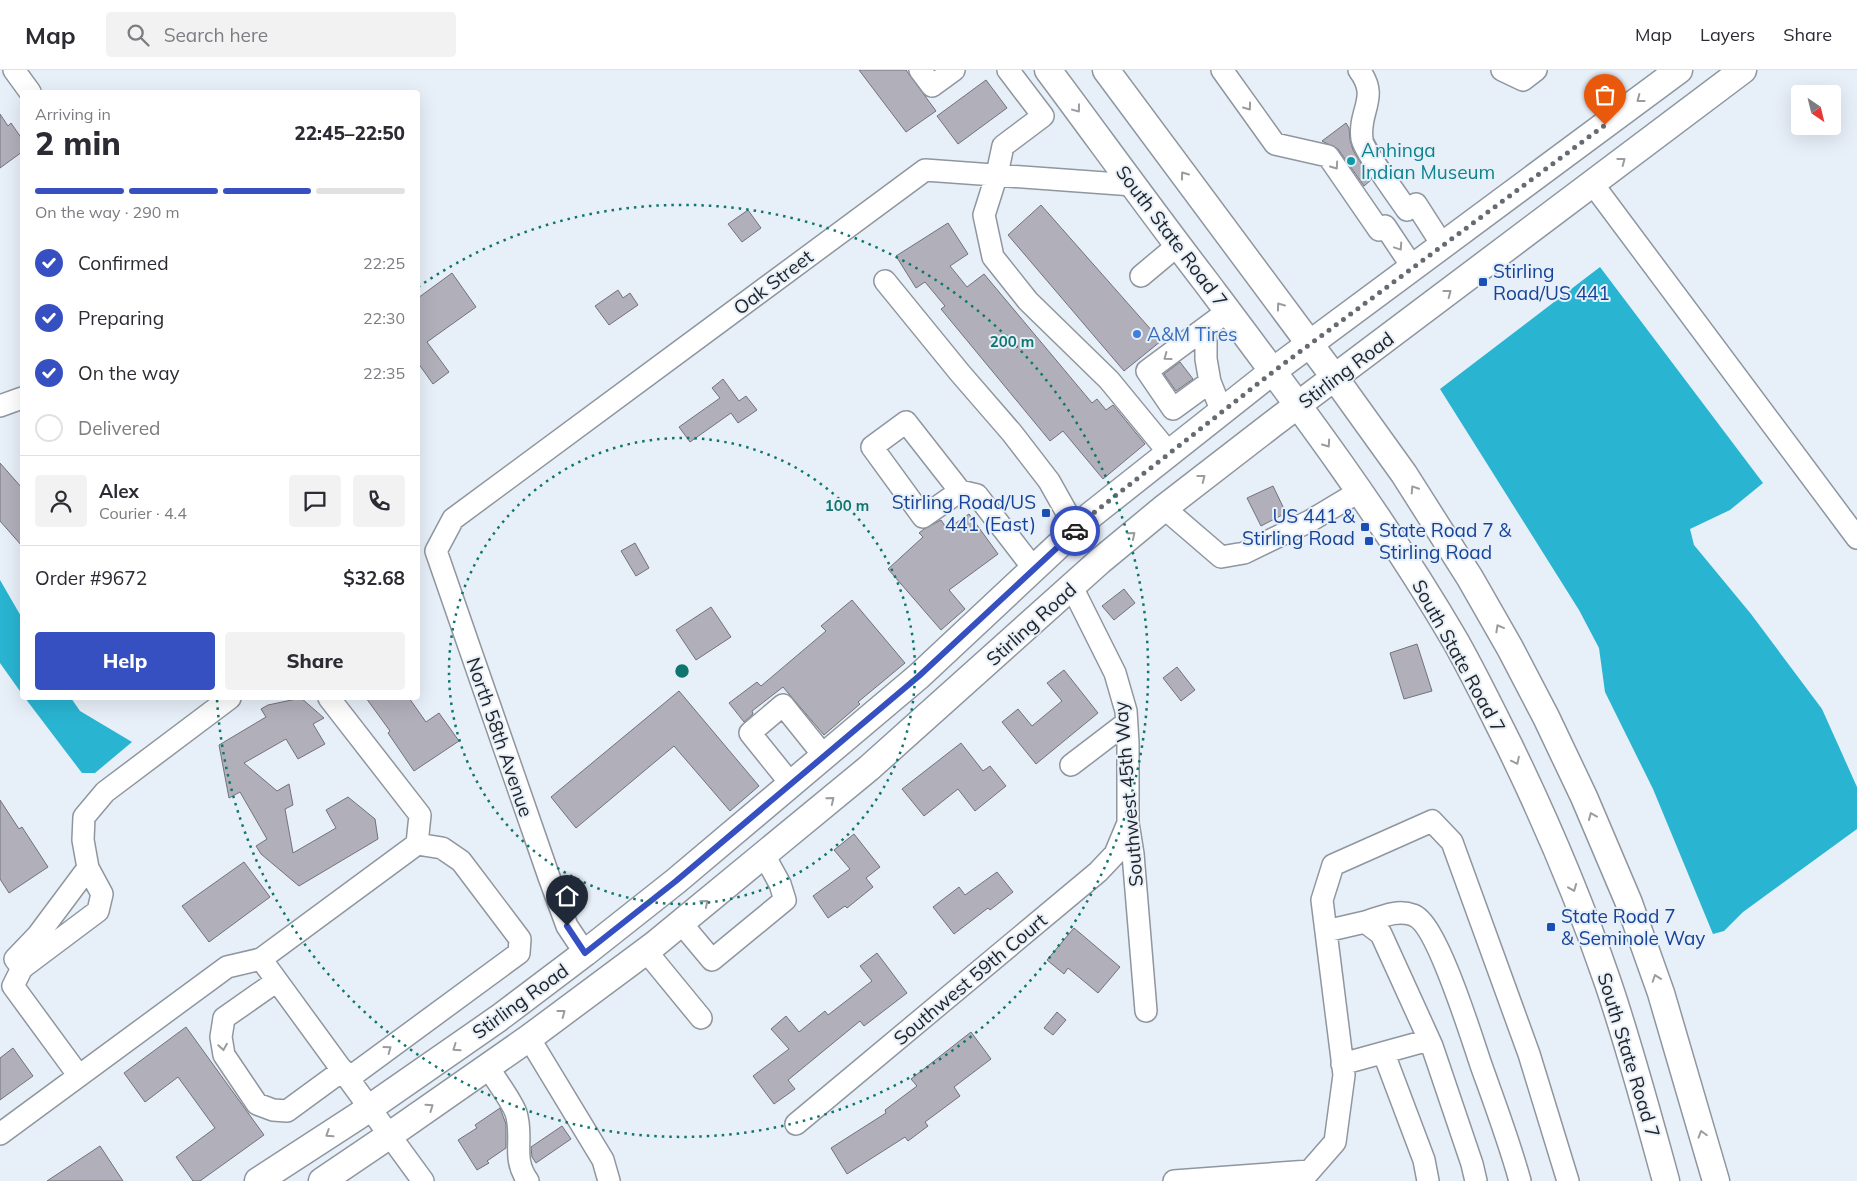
<!DOCTYPE html>
<html lang="en">
<head>
<meta charset="utf-8">
<style>
  :root { --surface:#fff; --page:#f2f2f3; --text:#2b2b33; --muted:#7c7c81; --line:#e1e1e2; --accent:#3650c2 }
  body { margin:0; font-family:Mulish,sans-serif; background:var(--page); color:var(--text); height:100vh; display:flex; flex-direction:column; font-size:19px; white-space:nowrap }
  * { box-sizing:border-box; margin:0 }
  p { font-size:16px; color:var(--muted) }
  .icon { flex:none; width:28px; height:28px; fill:none; stroke:currentColor; stroke-width:2; stroke-linecap:round; stroke-linejoin:round }
  .map { position:relative; flex:1; overflow:hidden }
  .sheet { position:absolute; left:20px; top:20px; width:400px; height:610px; display:flex; flex-direction:column; background:var(--surface); border-radius:5px; box-shadow:0 5px 20px #0002 }
  .sheet>* { flex:none }
  .needle { width:32px; rotate:145deg }
  .tools { position:absolute; left:1791px; top:15px; display:grid; gap:10px }
  .tools a { display:grid; place-items:center; width:50px; height:50px; border-radius:5px; background:var(--surface); box-shadow:0 5px 20px #0002; font-size:25px }
  .pin { position:absolute; display:grid; place-items:center; width:42px; height:42px; color:#fff; margin:-51px -21px; border-radius:50% 50% 50% 0; rotate:-45deg; box-shadow:0 0 5px #0007 }
  .pin .icon { rotate:45deg }
  .courier { position:absolute; display:grid; place-items:center; width:50px; height:50px; margin:-25px; border:4px solid #3650c2; border-radius:50%; background:#fff; color:#222; box-shadow:0 1px 6px #0007 }
  .headline em { font-style:normal; font-weight:800 }
  .headline div { display:flex; flex-direction:column-reverse }
  .headline { display:flex; align-items:center; justify-content:space-between; height:85px; padding:0 15px }
  h1 { font-size:32px; font-weight:800; line-height:38px }
  .bar { display:grid; grid-template-columns:repeat(4,1fr); gap:8px 5px; align-content:center; height:60px; padding:0 15px }
  .bar i { height:6px; border-radius:4px; background:var(--line) }
  .bar .selected { background:var(--accent) }
  .bar p { grid-column:span 4 }
  .line { display:flex; align-items:center; gap:12px; padding:0 15px; border-top:1px solid var(--line) }
  .line div { flex:1 }
  .round { display:grid; place-items:center; flex:none; width:52px; height:52px; border-radius:5px; background:var(--page) }
  ol { padding:0 15px; list-style:none }
  li { display:flex; align-items:center; gap:15px; height:55px }
  li p { margin-inline-start:auto }
  li .icon { padding:5px; border-radius:50%; background:var(--accent); color:#fff; stroke-width:4 }
  li:last-child { color:var(--muted) }
  li i { width:28px; height:28px; border:2px solid var(--line); border-radius:50% }
  .primary-button { display:flex; gap:10px; margin-top:auto; padding:10px 15px }
  .primary-button a { flex:1; height:58px; border-radius:5px; background:var(--accent); color:#fff; font-size:20px; font-weight:800; line-height:58px; text-align:center }
  .primary-button a+a { background:var(--page); color:var(--text) }
  header { display:flex; align-items:center; gap:30px; box-sizing:border-box; height:70px; padding:0 25px; background:var(--surface); border-bottom:1px solid var(--line) }
  header strong { font-size:24px }
  nav { display:flex; gap:28px; margin-inline-start:auto; font-size:18px }
  .search { width:350px; height:45px; background:var(--page); display:flex; align-items:center; gap:12px; box-sizing:border-box; padding:0 18px; border-radius:5px; color:var(--muted); font-size:19px }
  .map>svg:first-child { display:block }
</style>
</head>
<body>
<header>
<strong>Map</strong>
<div class="search"><svg class="icon" aria-label="search" viewBox="0 0 24 24"><circle cx="10" cy="10" r="6"/><path d="M15 15l6 6"/></svg>Search here</div>
<nav><a>Map</a><a>Layers</a><a>Share</a></nav>
</header>
<div class="map">
<svg width="1857" height="1111" viewBox="0 0 1857 1111">
  <rect width="100%" height="100%" fill="#e7eff8"/>
  <path fill="#29b4d2" d="M1600,197L1763,413L1730,440L1690,459L1694,475L1751,544L1822,639L1857,717V759L1743,842L1724,861L1713,864L1653,719L1605,622L1599,578L1579,540L1440,319Z
    M0,510L22,548V624L0,593Z
    M25,628H71L80,641L132,672L95,703H82Z"/>
  <path fill="#b1b0ba" stroke="#73727c" d="M859,0H906L936,41L906,62Z
    M986,10L1007,38L958,74L937,46Z
    M0,44L8,56L11,53L22,69V82L0,98Z
    M1346,53L1349,58L1350,70L1353,80L1371,110L1364,116L1338,79L1322,71Z
    M1041,135L1161,271L1124,301L1008,165Z
    M748,140L761,158L742,172L728,154Z
    M948,153L968,184L950,196L967,217L984,204L1092,333L1097,329L1106,340L1113,335L1145,374L1103,409L1063,361L1050,371L941,239L945,236L925,212L916,218L896,186Z
    M452,203L476,237L427,272L449,302L433,314L418,293V228Z
    M618,220L623,228L630,223L638,235L609,255L595,236Z
    M1180,292L1193,309L1176,321L1164,304Z
    M723,309L739,331L746,326L757,340L738,353L731,343L690,372L679,357L720,328L712,318Z
    M0,393L22,418V476L0,451Z
    M1273,416L1286,443L1261,456L1247,428Z
    M969,444L998,484L949,520L965,539L941,560L888,499L923,467L919,463L924,459L941,450L947,459Z
    M635,473L649,498L636,506L621,481Z
    M1124,519L1135,533L1114,550L1102,536Z
    M852,530L905,593L858,632L860,634L824,665L783,617L752,641L753,644L744,652L729,633L757,612L761,616L826,561L821,556Z
    M711,537L731,567L696,590L676,560Z
    M1417,574L1432,621L1404,629L1390,583Z
    M1177,597L1195,620L1181,631L1163,608Z
    M1064,600L1098,643L1036,694L1002,652L1018,639L1032,656L1062,631L1047,613Z
    M679,621L759,716L730,741L674,676L576,758L551,727Z
    M301,628L324,648L313,654L325,674L298,689L286,669L244,693L277,721L289,714L293,735L285,739L293,783L336,758L326,740L348,727L375,749L378,769L299,816L261,784L256,776L267,769L240,722L229,728L219,675L266,647L261,639L268,635Z
    M366,628H409L426,652L439,643L459,671L414,701L388,663L390,661Z
    M961,673L983,701L990,696L1006,716L975,741L958,719L924,746L902,719Z
    M0,730L19,759L22,757L48,797L9,823L0,809Z
    M854,764L880,797L866,808L873,817L847,838L845,836L828,848L813,826L850,799L834,780Z
    M244,792L270,827L209,872L182,836Z
    M997,802L1013,822L990,840L988,838L954,864L933,837L959,817L965,825Z
    M1074,858L1120,897L1098,923L1068,898L1064,904L1047,890Z
    M877,883L907,923L864,956L860,951L788,1010L795,1019L774,1034L753,1006L789,979L771,959L786,946L799,962L825,941L828,945L872,911L860,896Z
    M1057,942L1066,950L1053,965L1044,958Z
    M186,957L264,1065L200,1111H193L176,1087L215,1058L178,1007L145,1032L124,1003Z
    M971,962L991,989L954,1017L960,1026L925,1052L928,1056L908,1071L905,1067L847,1104L831,1078L886,1043L885,1040L917,1016L911,1009Z
    M13,978L33,1006L0,1030V988Z
    M500,1038L506,1054V1078L487,1091L489,1093L477,1100L458,1070L477,1058L475,1055Z
    M562,1056L571,1069L536,1093L532,1087L531,1077Z
    M100,1076L123,1111H47Z"/>
  <g fill="none" stroke-linecap="round" stroke-linejoin="round">
    <defs>
      <path id="minor" d="M14,0L30,22
        M920,0L932,16L954,0
        M1008,0L1043,46L1003,76L997,104L984,145L993,187L1028,231L1109,310L1169,383
        M1222,0L1275,74L1328,86L1379,160L1385,156L1413,198
        M1359,0C1380,28 1358,40 1362,69C1362,77 1400,130 1407,140
        M1502,0L1523,10L1536,0
        M1592,113L1857,468
        M1416,134L1443,176
        M1141,206L1178,175
        M885,211L960,303L1012,363L1049,411L1076,459
        M1206,258V289L1210,312L1222,342
        M1210,312L1173,339L1147,301L1228,241
        M0,336L22,328
        M960,421L923,447L872,377L906,352L960,421L977,425L1034,499
        M1164,438L1221,487L1244,483L1310,451L1360,421
        M1072,517L1115,603L1126,641L1128,673V753L1133,784L1146,941
        M329,628L420,745L417,774
        M1071,695L1126,653
        M791,714L750,663L783,635L824,686
        M1365,852C1381,847 1397,839 1413,845C1437,853 1472,969 1481,995C1495,1034 1509,1071 1520,1111
        M681,853L712,890L785,830L780,814L764,785
        M1326,861L1365,852L1381,864L1432,976L1472,1094L1476,1111
        M646,881L701,948
        M585,883L567,856L549,807L436,481L453,449L925,100L1133,115
        M261,889L423,1111
        M22,898L15,889L38,865L88,798
        M277,911L224,948L221,967L224,985L257,1034L273,1040L287,1041L343,1000
        M529,968L603,1090L609,1111
        M1384,984L1424,1090L1428,1111
        M1342,994L1429,970
        M488,997C495,1009 512,1031 516,1043C524,1068 511,1088 528,1111
        M79,1006L13,916L22,898L98,841L102,824L88,798L83,770L84,747L105,722L230,628
        M796,1054L1098,802L1115,784L1128,753
        M0,1064L227,897L261,889L417,774L442,778L461,791L520,869L519,883L349,1008
        M1174,1111L1309,1101
        M1301,1111L1335,1072L1344,1005L1322,830L1333,795L1432,751L1452,772L1529,984L1568,1111"/>
      <path id="major" d="M1048,0C1101,71 1152,142 1206,212C1294,329 1382,445 1456,572C1475,606 1492,641 1509,675C1547,753 1580,831 1608,913C1630,978 1648,1045 1666,1111
        M1106,0L1335,308L1404,404L1470,508L1510,578L1546,647L1584,727L1629,833L1661,923L1716,1111
        M258,1111L358,1046L499,948L585,883L676,811L919,606L1091,445L1273,301L1679,0
        M322,1111L390,1065L529,968L654,875L869,698L1100,491L1164,438L1274,353L1743,0"/>
    </defs>
    <use href="#minor" stroke="#8f969f" stroke-width="24"/>
    <use href="#major" stroke="#8f969f" stroke-width="29"/>
    <use href="#minor" stroke="#fff" stroke-width="21"/>
    <use href="#major" stroke="#fff" stroke-width="26"/>
  </g>
  <defs><path id="oneway-chevron" d="M-2-3.5L2.5 0L-2 3.5" fill="none" stroke-width="1.6" stroke-linecap="round" stroke-linejoin="round" transform="scale(1.25)"/></defs>
  <g stroke="#9b9c9e">
    <use href="#oneway-chevron" transform="translate(1640 29) rotate(143)"/>
    <use href="#oneway-chevron" transform="translate(1248 37) rotate(54)"/>
    <use href="#oneway-chevron" transform="translate(1077 39) rotate(53)"/>
    <use href="#oneway-chevron" transform="translate(1622 91) rotate(-37)"/>
    <use href="#oneway-chevron" transform="translate(1335 96) rotate(55)"/>
    <use href="#oneway-chevron" transform="translate(1184 105) rotate(-126)"/>
    <use href="#oneway-chevron" transform="translate(1399 177) rotate(56)"/>
    <use href="#oneway-chevron" transform="translate(1448 223) rotate(-37)"/>
    <use href="#oneway-chevron" transform="translate(1280 236) rotate(-126)"/>
    <use href="#oneway-chevron" transform="translate(1167 287) rotate(144)"/>
    <use href="#oneway-chevron" transform="translate(1327 374) rotate(55)"/>
    <use href="#oneway-chevron" transform="translate(1202 408) rotate(-38)"/>
    <use href="#oneway-chevron" transform="translate(1414 419) rotate(-123)"/>
    <use href="#oneway-chevron" transform="translate(1132 465) rotate(-40)"/>
    <use href="#oneway-chevron" transform="translate(1499 558) rotate(-119)"/>
    <use href="#oneway-chevron" transform="translate(1516 691) rotate(64)"/>
    <use href="#oneway-chevron" transform="translate(831 730) rotate(-39)"/>
    <use href="#oneway-chevron" transform="translate(1592 746) rotate(-113)"/>
    <use href="#oneway-chevron" transform="translate(1573 818) rotate(68)"/>
    <use href="#oneway-chevron" transform="translate(705 833) rotate(-39)"/>
    <use href="#oneway-chevron" transform="translate(1656 908) rotate(-109)"/>
    <use href="#oneway-chevron" transform="translate(562 943) rotate(-37)"/>
    <use href="#oneway-chevron" transform="translate(223 977) rotate(81)"/>
    <use href="#oneway-chevron" transform="translate(456 978) rotate(145)"/>
    <use href="#oneway-chevron" transform="translate(388 979) rotate(-36)"/>
    <use href="#oneway-chevron" transform="translate(430 1037) rotate(-35)"/>
    <use href="#oneway-chevron" transform="translate(329 1064) rotate(147)"/>
    <use href="#oneway-chevron" transform="translate(1702 1064) rotate(-106)"/>
  </g>
  <g fill="none" stroke-linecap="round" stroke-linejoin="round">
    <path stroke="#666b71" stroke-width="5" stroke-dasharray="0 9" d="M1075,461L1091,445L1274,301L1605,55"/>
    <path stroke="#3650c2" stroke-width="6" d="M567,856L585,883L676,811L919,606L1075,461"/>
  </g>
  <g fill="none" stroke="#0f766e" stroke-width="2.5" stroke-dasharray="2.5 5">
    <circle cx="682" cy="601" r="233"/>
    <path d="M418 217A466 466 0 1 1 217 629"/>
  </g>
  <circle fill="#0f9aa8" stroke="#e7eff8" stroke-width="2" cx="1351" cy="91" r="5"/>
  <g fill="#1a4fb4" stroke="#e7eff8" stroke-width="2">
    <rect x="1478" y="207" width="10" height="10" rx="2.5"/>
    <rect x="1041" y="438" width="10" height="10" rx="2.5"/>
    <rect x="1360" y="452" width="10" height="10" rx="2.5"/>
    <rect x="1364" y="466" width="10" height="10" rx="2.5"/>
    <rect x="1546" y="852" width="10" height="10" rx="2.5"/>
  </g>
  <circle fill="#3f7fe0" stroke="#e7eff8" stroke-width="2" cx="1137" cy="264" r="5"/>
  <g text-anchor="middle" stroke-width="4" stroke-linejoin="round" paint-order="stroke">
    <g font-size="19" fill="#0d838f" stroke="#e7eff8" text-anchor="start">
      <text x="1361" y="87">Anhinga<tspan x="1361" dy="22">Indian Museum</tspan></text>
    </g>
    <g font-size="19" fill="#212428" stroke="#e7eff8">
      <text transform="translate(1172 166) rotate(53)" y="7">South State Road 7</text>
      <text transform="translate(773 212) rotate(-37)" y="7">Oak Street</text>
      <text transform="translate(1346 300) rotate(-37)" y="7">Stirling Road</text>
      <text transform="translate(1031 554) rotate(-42)" y="7">Stirling Road</text>
      <text transform="translate(1459 586) rotate(61)" y="7">South State Road 7</text>
      <text transform="translate(500 667) rotate(71)" y="7">North 58th Avenue</text>
      <text transform="translate(1128 724) rotate(-95)" y="7">Southwest 45th Way</text>
      <text transform="translate(970 909) rotate(-40)" y="7">Southwest 59th Court</text>
      <text transform="translate(520 931) rotate(-36)" y="7">Stirling Road</text>
      <text transform="translate(1629 985) rotate(73)" y="7">South State Road 7</text>
    </g>
    <g font-size="19" fill="#164399" stroke="#e7eff8" text-anchor="start">
      <text x="1493" y="208">Stirling<tspan x="1493" dy="22">Road/US 441</tspan></text>
      <text x="1036" y="439" text-anchor="end">Stirling Road/US<tspan x="1036" dy="22">441 (East)</tspan></text>
      <text x="1355" y="453" text-anchor="end">US 441 &amp;<tspan x="1355" dy="22">Stirling Road</tspan></text>
      <text x="1379" y="467">State Road 7 &amp;<tspan x="1379" dy="22">Stirling Road</tspan></text>
      <text x="1561" y="853">State Road 7<tspan x="1561" dy="22">&amp; Seminole Way</tspan></text>
    </g>
    <g font-size="19" fill="#366cbe" stroke="#e7eff8" text-anchor="start">
      <text x="1147" y="271">A&amp;M Tires</text>
    </g>
  </g>
  <circle cx="682" cy="601" r="8" fill="#0f766e" stroke="#e7eff8" stroke-width="2.5"/>
  <g font-size="15" text-anchor="middle" font-weight="bold" fill="#0f766e" stroke="#e7eff8" stroke-width="4" stroke-linejoin="round" paint-order="stroke">
    <text x="1012" y="277">200 m</text>
    <text x="847" y="441">100 m</text>
  </g>
</svg>
<div class="tools">
<a><svg class="needle" viewBox="-14 -14 28 28"><path d="M0-13l5 13h-10z" fill="#e53935"/><path d="M0 13l5-13h-10z" fill="#7c7c81"/></svg></a>
</div>
<div class="pin" style="left:1605px;top:55px;background:#ea580c"><svg class="icon" aria-label="bag" viewBox="0 0 24 24"><path d="M5 8h14l-1 12H6zM9 8a3 3 0 0 1 6 0"/></svg></div>
<div class="pin" style="left:567px;top:856px;background:#1f2937"><svg class="icon" aria-label="home" viewBox="0 0 24 24"><path d="M3 11l9-7 9 7M6 9v11h12V9"/></svg></div>
<div class="courier" style="left:1075px;top:461px"><svg class="icon" aria-label="car" viewBox="0 0 24 24"><path d="M5 17H2v-5l4-1 3-4h7l3 4 3 1v5h-3M9 17h6M6 11h13"/><circle cx="7" cy="17" r="2"/><circle cx="17" cy="17" r="2"/></svg></div>
<section class="sheet">
<div class="headline"><div><h1>2 min</h1><p>Arriving in</p></div><em>22:45–22:50</em></div>
<div class="bar"><i class="selected"></i><i class="selected"></i><i class="selected"></i><i></i><p>On the way · 290 m</p></div>
<ol>
<li><svg class="icon" aria-label="check" viewBox="0 0 24 24"><path d="M5 12l5 5 9-10"/></svg>Confirmed<p>22:25</p></li>
<li><svg class="icon" aria-label="check" viewBox="0 0 24 24"><path d="M5 12l5 5 9-10"/></svg>Preparing<p>22:30</p></li>
<li><svg class="icon" aria-label="check" viewBox="0 0 24 24"><path d="M5 12l5 5 9-10"/></svg>On the way<p>22:35</p></li>
<li><i></i>Delivered</li>
</ol>
<div class="line" style="height:90px"><a class="round"><svg class="icon" aria-label="person" viewBox="0 0 24 24"><circle cx="12" cy="8" r="4"/><path d="M4 21q1-7 8-7t8 7"/></svg></a><div><b>Alex</b><p>Courier · 4.4</p></div><a class="round"><svg class="icon" aria-label="chat" viewBox="0 0 24 24"><path d="M4 5h16v11H9l-5 4z"/></svg></a><a class="round"><svg class="icon" aria-label="phone" viewBox="0 0 24 24"><path d="M5 4h4l2 5-3 2q2 4 5 5l2-3 5 2v4C11 20 4 13 5 4z"/></svg></a></div>
<div class="line" style="height:65px"><div>Order #9672</div><b>$32.68</b></div>
<div class="primary-button"><a>Help</a><a>Share</a></div>
</section>
</div>
</body>
</html>
